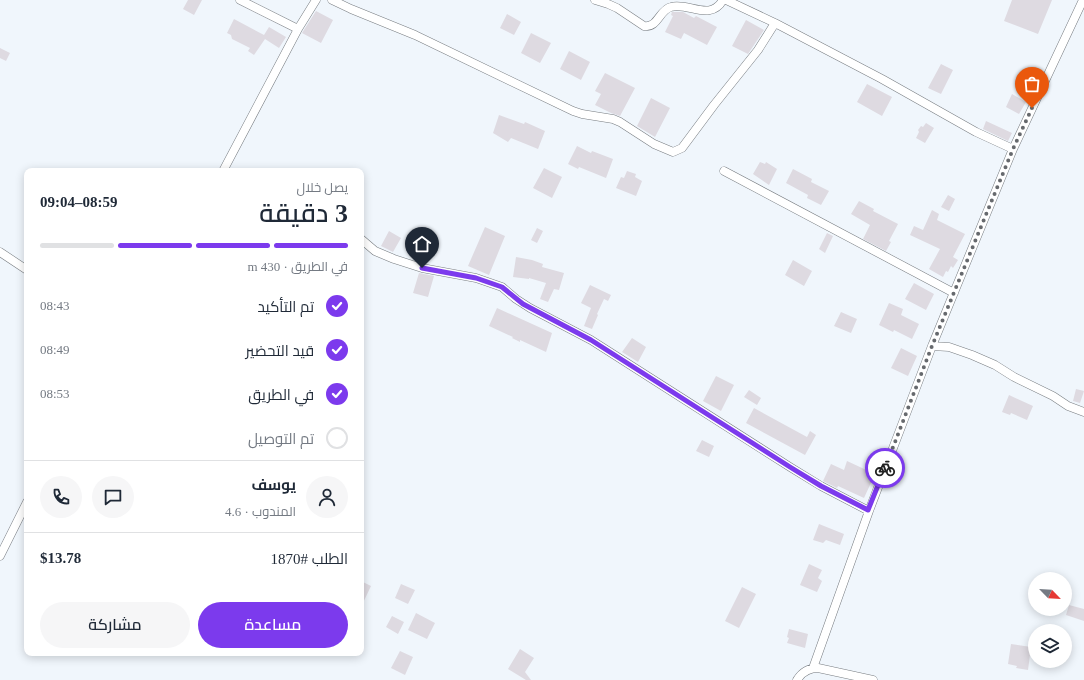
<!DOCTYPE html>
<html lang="ar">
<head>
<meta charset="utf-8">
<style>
  :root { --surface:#fff; --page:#f6f6f7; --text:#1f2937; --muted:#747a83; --line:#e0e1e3; --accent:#7c3aed }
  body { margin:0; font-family:"Times New Roman",Cairo,serif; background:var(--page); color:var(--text); direction:rtl; height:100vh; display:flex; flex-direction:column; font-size:15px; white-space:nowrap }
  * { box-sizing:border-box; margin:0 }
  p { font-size:13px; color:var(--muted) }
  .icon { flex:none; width:22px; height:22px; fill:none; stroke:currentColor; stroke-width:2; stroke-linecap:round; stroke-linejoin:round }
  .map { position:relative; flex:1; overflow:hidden; direction:ltr }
  .sheet { position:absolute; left:24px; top:168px; width:340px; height:488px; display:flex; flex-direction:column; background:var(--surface); border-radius:8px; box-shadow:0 2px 10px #0003; direction:rtl }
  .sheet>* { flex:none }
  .needle { width:26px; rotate:115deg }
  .controls { position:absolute; left:1028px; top:572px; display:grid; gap:8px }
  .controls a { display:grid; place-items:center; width:44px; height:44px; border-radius:50%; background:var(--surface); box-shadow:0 2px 10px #0003; font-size:20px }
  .pin { position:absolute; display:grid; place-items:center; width:34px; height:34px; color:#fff; margin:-41px -17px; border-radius:50% 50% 50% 0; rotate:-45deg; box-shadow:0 0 4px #0007 }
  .pin .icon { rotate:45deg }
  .courier { position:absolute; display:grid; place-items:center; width:40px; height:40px; margin:-20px; border:3px solid #7c3aed; border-radius:50%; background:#fff; color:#222; box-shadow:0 1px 5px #0007 }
  .headline em { font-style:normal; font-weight:600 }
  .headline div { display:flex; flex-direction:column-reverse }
  .headline { display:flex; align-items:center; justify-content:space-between; height:68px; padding:0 16px }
  h1 { font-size:26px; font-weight:600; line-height:30px }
  .bar { display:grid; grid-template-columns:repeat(4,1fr); gap:6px 4px; align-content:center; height:48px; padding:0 16px }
  .bar i { height:5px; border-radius:3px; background:var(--line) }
  .bar .on { background:var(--accent) }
  .bar p { grid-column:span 4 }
  .line { display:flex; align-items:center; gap:10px; padding:0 16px; border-top:1px solid var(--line) }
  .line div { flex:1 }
  .round { display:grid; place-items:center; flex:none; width:42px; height:42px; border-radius:21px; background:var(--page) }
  ol { padding:0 16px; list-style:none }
  li { display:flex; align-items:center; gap:12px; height:44px }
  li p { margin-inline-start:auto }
  li .icon { padding:4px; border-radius:50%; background:var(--accent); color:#fff; stroke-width:4 }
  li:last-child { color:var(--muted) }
  li i { width:22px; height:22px; border:2px solid var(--line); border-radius:50% }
  .action { display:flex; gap:8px; margin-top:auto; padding:8px 16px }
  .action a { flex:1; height:46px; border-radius:24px; background:var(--accent); color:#fff; font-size:16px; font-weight:600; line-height:46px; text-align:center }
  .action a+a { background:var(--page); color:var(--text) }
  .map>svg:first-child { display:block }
</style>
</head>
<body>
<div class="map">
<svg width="1084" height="680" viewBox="0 0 1084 680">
  <rect width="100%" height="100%" fill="#f0f6fc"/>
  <path fill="#dedae1" d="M188,0H202L194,15L183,9Z
    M1012,0H1052L1038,34L1004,21Z
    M316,11L333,20L321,43L302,33Z
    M672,12H683L694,18L696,16L717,27L707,45L684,33L681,39L665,32L673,16L671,15Z
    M507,14L521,22L514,35L500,28Z
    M234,19L264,35L269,27L286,37L279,48L265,39L254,55L248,51L250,48L232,39L231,35L227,33Z
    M746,20L764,30L748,54L732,46Z
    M531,33L551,43L540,63L521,53Z
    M0,48L10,53L6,61L0,58Z
    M569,51L590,62L581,80L560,69Z
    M941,64L953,70L941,94L928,88Z
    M605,73L635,88L620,116L611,113L595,105L601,94L595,91Z
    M867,84L892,97L882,116L857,102Z
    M1012,94L1026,102L1019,114L1006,107Z
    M651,98L670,108L655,137L637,126Z
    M499,115L524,124L525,122L545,131L538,149L511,138L508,142L493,133Z
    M986,121L1012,133L1008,141L983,129Z
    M926,123L934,128L925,143L916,138L919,132L918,130L921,126L923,127Z
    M577,146L591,153L592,151L613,159L606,178L579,167L578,169L568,164Z
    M760,162L765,164L766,162L777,169L769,185L753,174Z
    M544,168L562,177L552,198L533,188Z
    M793,169L812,179L811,182L829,191L821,205L807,198L808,195L786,183Z
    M627,171L636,174L635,177L642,181L636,196L616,188L621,177L624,178Z
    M948,195L955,199L949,211L941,207Z
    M859,201L874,209L873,211L898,224L889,241L891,242L886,251L863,239L870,225L851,214Z
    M932,210L939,214L937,220L965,234L953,257L958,260L953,268L951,266L948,272L946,271L943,277L929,269L940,249L910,235L914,226L923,230Z
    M485,227L505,236L489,275L468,266Z
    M537,228L543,231L537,243L531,240Z
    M389,231L401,238L393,252L381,246Z
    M827,233L833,236L825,253L819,249Z
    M516,257L532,260L543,264L542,267L564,273L559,290L554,289L548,302L540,299L546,283L529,278V279L513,277Z
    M793,260L812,271L804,286L785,275Z
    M419,273L434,276L428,297L413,293Z
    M914,283L934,294L926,310L905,299Z
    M590,285L611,295L608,301L604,299L597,314L598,315L592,329L584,326L591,308L581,303Z
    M889,303L903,309L901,315L919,324L912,339L894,330L893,332L879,325Z
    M497,308L552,333L546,352L520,340V342L512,338L513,337L489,326Z
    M841,312L857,319L851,333L834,326Z
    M632,338L646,347L638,362L622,352Z
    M901,348L917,356L908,376L891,368Z
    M716,376L734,385L721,411L703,401Z
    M1076,389L1084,391L1080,403L1073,401Z
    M749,390L761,398L757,405L744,397Z
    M1009,395L1033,406L1027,420L1011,413L1010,415L1002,412Z
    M754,408L807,437L810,431L816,435L805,455L746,423Z
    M702,440L714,446L709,457L696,451Z
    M847,461L875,474L864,498L838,486L837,488L823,481L831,464L844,470Z
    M819,524L844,534L840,545L826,540L823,543L813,540Z
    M809,564L822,570L818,578L822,581L817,592L800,585Z
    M361,581L371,586L361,607Z
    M401,584L415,590L408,604L395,598Z
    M742,587L756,594L739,628L725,621Z
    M1069,605L1084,609V621L1066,615Z
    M416,613L435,623L427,639L408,630Z
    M392,616L404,622L398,634L386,627Z
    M789,629L808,634L805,648L787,643L789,638L787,637Z
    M1011,644L1031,647L1028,670L1016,668L1017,666L1008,664Z
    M520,649L534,658L525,672L531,680H526L508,669Z
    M400,651L413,657L405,675L391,668Z"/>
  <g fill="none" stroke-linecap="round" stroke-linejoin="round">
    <defs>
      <path id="street" d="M240,0L298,29
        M332,0L351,9L415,35L573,111L582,114L613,119L620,122L654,144L673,152L682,148L714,105L758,50L775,23L726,0
        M595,0L608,4L617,8L644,26C658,28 659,10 671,7C689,2 710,22 723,0
        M775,23L882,79L976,132L1013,149
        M223,171L298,29L316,0
        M724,171L954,293
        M361,239L375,251L394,259L422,268L476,278L502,287L516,299L530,308L591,340L790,467L821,486L869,511
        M0,252L27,270
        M932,346L949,347L972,355L995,365L1014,377L1053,396L1068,406L1084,412
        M0,556L27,502
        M813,668L869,511L932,346L1013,149L1083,0
        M797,680C802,672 808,668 818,668L873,680"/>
    </defs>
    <use href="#street" stroke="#777c81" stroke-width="9"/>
    <use href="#street" stroke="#fff" stroke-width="8"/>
  </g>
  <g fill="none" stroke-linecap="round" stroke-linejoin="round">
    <path stroke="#66696d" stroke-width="4" stroke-dasharray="0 7.2" d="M885,468L932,346L1013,149L1032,108"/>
    <path stroke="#7c3aed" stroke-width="5" d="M422,268L476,278L502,287L523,304L591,340L790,467L821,486L868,510L885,468"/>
  </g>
</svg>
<div class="controls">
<a><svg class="needle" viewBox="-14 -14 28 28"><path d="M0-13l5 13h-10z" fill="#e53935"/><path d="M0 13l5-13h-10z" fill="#747a83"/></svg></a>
<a><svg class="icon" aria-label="layers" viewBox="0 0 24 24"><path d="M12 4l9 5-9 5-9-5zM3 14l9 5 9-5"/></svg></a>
</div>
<div class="pin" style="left:1032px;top:108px;background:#ea580c"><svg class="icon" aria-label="bag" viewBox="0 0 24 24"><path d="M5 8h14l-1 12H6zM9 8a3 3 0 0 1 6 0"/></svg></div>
<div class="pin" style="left:422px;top:268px;background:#1f2937"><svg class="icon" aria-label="home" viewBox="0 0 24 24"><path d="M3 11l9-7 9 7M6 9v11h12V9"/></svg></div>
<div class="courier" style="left:885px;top:468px"><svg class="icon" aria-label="bike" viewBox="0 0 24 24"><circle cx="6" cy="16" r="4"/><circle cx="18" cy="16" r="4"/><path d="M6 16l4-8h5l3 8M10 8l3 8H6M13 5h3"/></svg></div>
<section class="sheet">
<div class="headline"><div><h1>3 دقيقة</h1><p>يصل خلال</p></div><em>08:59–09:04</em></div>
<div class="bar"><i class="on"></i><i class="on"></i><i class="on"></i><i></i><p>في الطريق · 430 m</p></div>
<ol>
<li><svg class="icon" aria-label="check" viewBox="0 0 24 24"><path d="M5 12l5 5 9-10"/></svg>تم التأكيد<p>08:43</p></li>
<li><svg class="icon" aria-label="check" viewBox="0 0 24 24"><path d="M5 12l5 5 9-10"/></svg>قيد التحضير<p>08:49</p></li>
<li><svg class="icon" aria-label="check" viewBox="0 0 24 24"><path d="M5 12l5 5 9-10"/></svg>في الطريق<p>08:53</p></li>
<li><i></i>تم التوصيل</li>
</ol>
<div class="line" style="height:72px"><a class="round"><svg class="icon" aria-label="person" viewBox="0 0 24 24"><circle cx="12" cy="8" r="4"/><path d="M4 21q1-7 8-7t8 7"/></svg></a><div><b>يوسف</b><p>المندوب · 4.6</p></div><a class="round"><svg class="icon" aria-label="chat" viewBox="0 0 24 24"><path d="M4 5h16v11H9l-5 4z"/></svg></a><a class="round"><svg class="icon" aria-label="phone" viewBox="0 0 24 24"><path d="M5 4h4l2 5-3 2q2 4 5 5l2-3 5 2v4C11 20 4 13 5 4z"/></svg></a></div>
<div class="line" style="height:52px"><div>الطلب #1870</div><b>$13.78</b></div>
<div class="action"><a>مساعدة</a><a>مشاركة</a></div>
</section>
</div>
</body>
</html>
